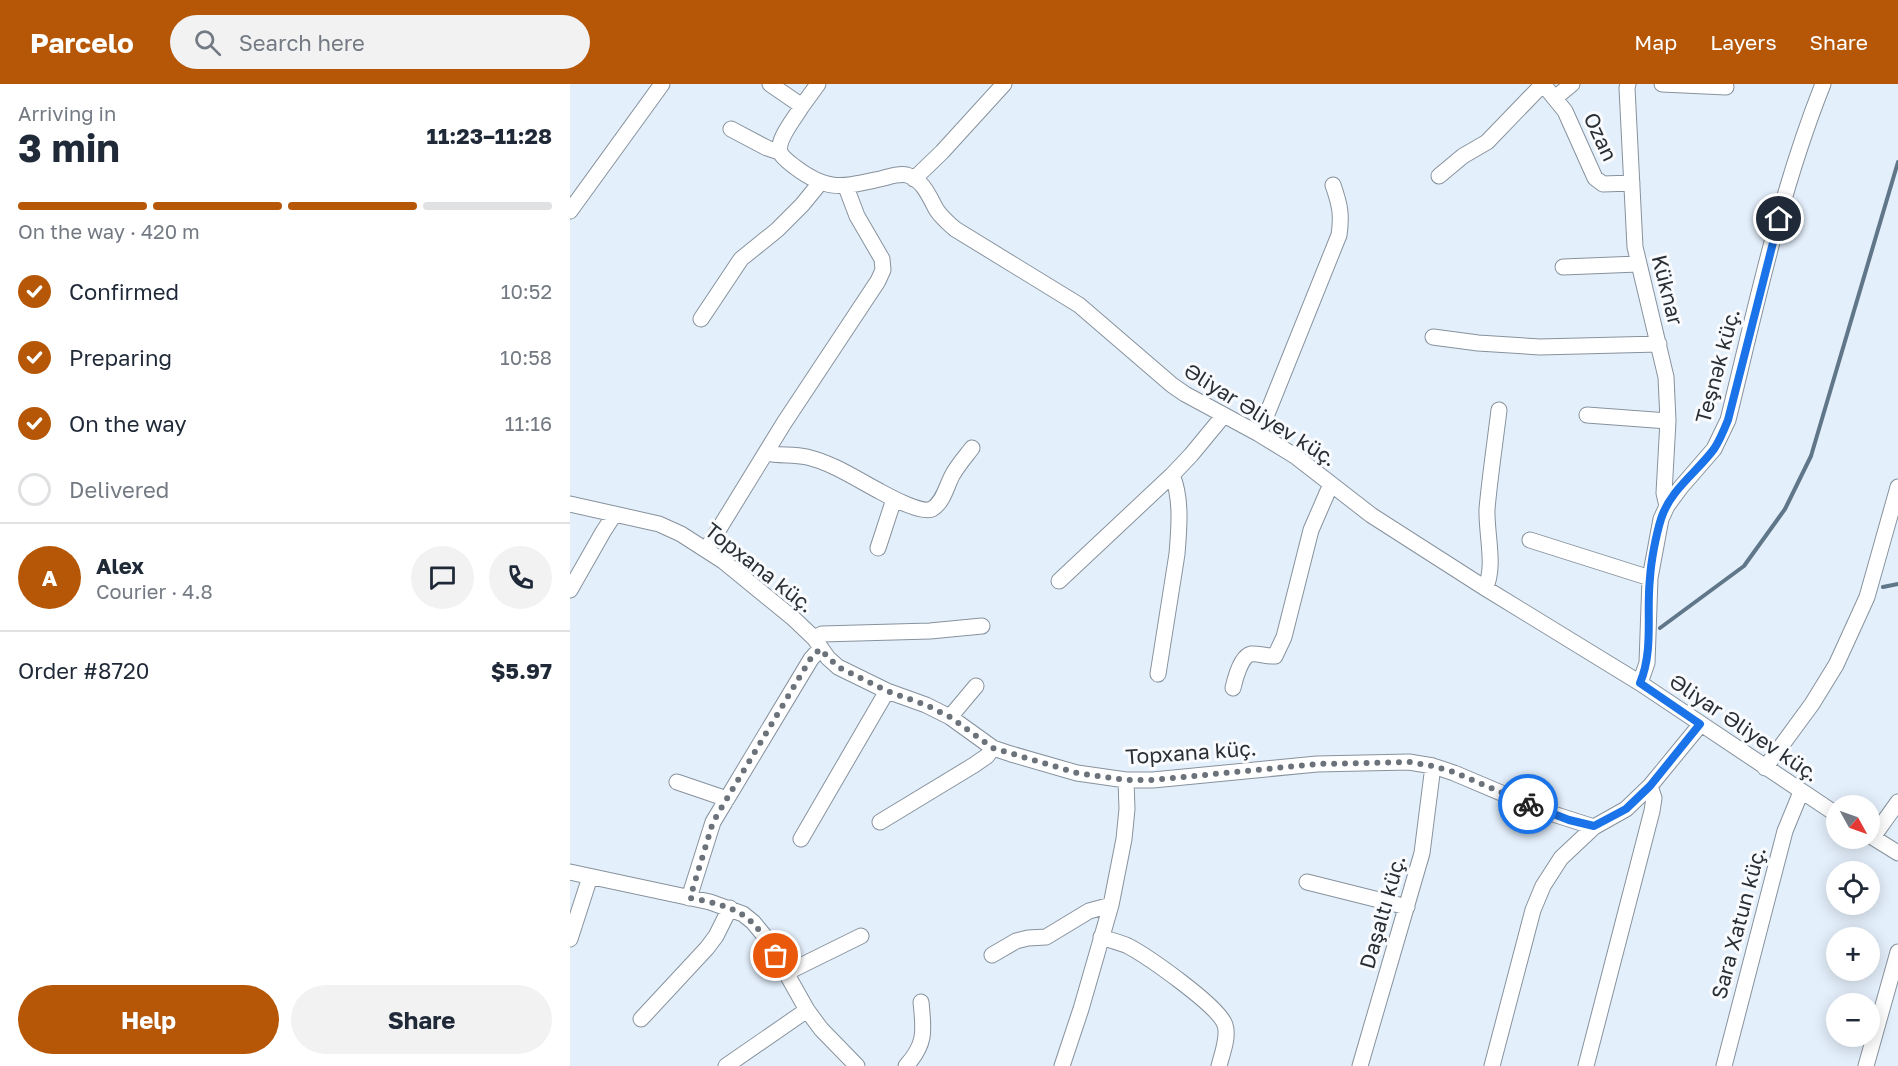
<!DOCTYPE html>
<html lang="en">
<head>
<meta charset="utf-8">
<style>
  :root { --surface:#fff; --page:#f2f2f3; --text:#1f2937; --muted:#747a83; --line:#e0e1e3; --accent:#b55707 }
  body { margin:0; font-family:"Golos Text",sans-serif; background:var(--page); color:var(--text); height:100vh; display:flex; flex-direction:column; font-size:22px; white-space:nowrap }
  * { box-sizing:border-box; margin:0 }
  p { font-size:20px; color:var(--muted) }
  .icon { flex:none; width:33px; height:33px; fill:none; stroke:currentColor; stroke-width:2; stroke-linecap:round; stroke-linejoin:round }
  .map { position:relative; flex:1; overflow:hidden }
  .side { display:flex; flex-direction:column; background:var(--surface); width:570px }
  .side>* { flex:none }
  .needle { width:39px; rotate:130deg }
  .controls { position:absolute; left:1256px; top:711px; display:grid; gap:12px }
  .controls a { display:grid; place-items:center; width:54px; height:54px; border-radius:50%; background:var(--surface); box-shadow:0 3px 15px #0003; font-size:30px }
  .pin { position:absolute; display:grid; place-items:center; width:51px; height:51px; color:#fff; margin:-26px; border:3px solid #fff; border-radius:50%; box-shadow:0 2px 6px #0007 }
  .courier { position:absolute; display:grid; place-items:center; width:60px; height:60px; margin:-30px; border:4px solid #1a73e8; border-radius:50%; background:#fff; color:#222; box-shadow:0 2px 8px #0007 }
  .summary em { font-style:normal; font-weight:700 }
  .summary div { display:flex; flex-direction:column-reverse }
  .summary { display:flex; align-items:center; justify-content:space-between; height:102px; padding:0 18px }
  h1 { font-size:39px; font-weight:700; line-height:45px }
  .bar { display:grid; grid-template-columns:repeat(4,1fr); gap:9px 6px; align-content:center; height:72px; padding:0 18px }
  .bar i { height:8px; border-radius:4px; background:var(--line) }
  .bar .current { background:var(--accent) }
  .bar p { grid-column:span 4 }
  .line { display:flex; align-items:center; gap:15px; padding:0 18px; border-top:2px solid var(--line) }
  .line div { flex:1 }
  .round { display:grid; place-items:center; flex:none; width:63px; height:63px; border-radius:32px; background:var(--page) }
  ol { padding:0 18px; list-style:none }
  li { display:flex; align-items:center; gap:18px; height:66px }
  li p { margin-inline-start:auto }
  li .icon { padding:6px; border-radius:50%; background:var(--accent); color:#fff; stroke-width:4 }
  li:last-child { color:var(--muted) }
  li i { width:33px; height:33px; border:3px solid var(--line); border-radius:50% }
  .primary-button { display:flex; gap:12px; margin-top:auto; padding:12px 18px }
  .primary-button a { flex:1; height:69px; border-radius:36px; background:var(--accent); color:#fff; font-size:24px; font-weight:700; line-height:69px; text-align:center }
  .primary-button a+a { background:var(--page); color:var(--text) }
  header { display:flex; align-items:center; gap:36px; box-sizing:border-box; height:84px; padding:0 30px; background:var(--accent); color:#fff }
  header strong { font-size:28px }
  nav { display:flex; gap:33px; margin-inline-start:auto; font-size:21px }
  .search { width:420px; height:54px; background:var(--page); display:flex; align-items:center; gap:15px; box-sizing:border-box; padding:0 21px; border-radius:33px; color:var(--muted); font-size:22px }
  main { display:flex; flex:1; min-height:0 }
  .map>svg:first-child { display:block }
</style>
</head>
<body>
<header>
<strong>Parcelo</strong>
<div class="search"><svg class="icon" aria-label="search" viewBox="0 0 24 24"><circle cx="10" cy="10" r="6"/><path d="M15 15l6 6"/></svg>Search here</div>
<nav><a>Map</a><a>Layers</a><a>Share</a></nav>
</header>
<main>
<section class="side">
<div class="summary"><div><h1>3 min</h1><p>Arriving in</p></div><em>11:23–11:28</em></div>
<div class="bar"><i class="current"></i><i class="current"></i><i class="current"></i><i></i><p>On the way · 420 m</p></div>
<ol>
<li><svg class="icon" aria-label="check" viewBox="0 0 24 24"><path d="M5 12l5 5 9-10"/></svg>Confirmed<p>10:52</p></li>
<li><svg class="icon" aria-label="check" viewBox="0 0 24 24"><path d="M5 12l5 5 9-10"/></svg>Preparing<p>10:58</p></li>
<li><svg class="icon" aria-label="check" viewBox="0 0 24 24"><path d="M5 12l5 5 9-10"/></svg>On the way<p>11:16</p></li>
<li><i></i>Delivered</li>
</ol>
<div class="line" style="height:108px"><b class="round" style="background:var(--accent);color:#fff">A</b><div><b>Alex</b><p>Courier · 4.8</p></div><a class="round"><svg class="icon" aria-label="chat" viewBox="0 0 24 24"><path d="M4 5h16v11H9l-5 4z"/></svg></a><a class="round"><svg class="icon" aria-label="phone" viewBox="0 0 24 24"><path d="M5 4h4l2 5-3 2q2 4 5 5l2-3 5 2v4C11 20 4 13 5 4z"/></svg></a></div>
<div class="line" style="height:78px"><div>Order #8720</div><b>$5.97</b></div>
<div class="primary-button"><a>Help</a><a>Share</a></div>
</section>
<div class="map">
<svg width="1328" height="982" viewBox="0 0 1328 982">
  <rect width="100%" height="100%" fill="#e3effb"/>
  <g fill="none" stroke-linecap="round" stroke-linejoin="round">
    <path stroke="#607689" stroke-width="4" d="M1313,503L1328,500
      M1090,544L1174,482L1215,425L1241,372L1328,78"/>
    <defs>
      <path id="minor" d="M200,0L232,22C226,33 204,58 211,70C214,75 220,79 225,83C258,108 272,103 310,95C319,93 328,89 337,91C353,96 359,112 366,125C371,133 378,139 385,145L509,221L602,301L615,310L689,350L725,372L801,431L915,504L1070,599L1266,730
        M973,0L995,27L1025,94L1033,100L1062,99
        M1058,0L1057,4L1065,163L1096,293L1098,337L1094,409L1097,422
        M1092,0L1156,3
        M985,14L1002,0
        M232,22L248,0
        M161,45L197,64L209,68
        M869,92L893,72L917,58L973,0
        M344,95L372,68L434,0
        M0,127L92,0
        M993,183L1068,180
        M131,235L171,175L207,146L232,121L250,99
        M863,253L908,259L970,263L1089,260
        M1017,331L1098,337
        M689,350L769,151C772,131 770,121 763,101
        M196,369C209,372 223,370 237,373C263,379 288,396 311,408C322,414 352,430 362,425C374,418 377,400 383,390C388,381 396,372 402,364
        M0,420L89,440L111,450L153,477L224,535L244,554L258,574L268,583L317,607L356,621L380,633L423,664L441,670L507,689L556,696H583L747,680L839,678L863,682L884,689L974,727L1024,743
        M960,456L1080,494
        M308,464L324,415
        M136,466L214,339L308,197L313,186L312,175L287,132L276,103
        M489,497L602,391L621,371L654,331
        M915,504C926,484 916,449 917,425C920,392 925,359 929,326
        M0,506L33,448L44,431
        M244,554L252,550L360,547L412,542
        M588,590L607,470C609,445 612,414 602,391
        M1070,599L1077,579L1080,494L1091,435L1097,422L1111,403L1144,365L1158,336C1186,223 1210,108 1253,0
        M663,604C665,595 671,572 681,570C688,569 697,573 705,572L714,553L741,446L761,400
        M380,633L406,602
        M1195,684L1242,620L1266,581L1277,557L1297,513L1328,403
        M107,698L157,715
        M310,738L404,681L417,672L423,664
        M1299,751L1328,769
        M1303,753L1328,718
        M231,755L317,607
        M0,788L140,818L173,830L183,838L197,855L237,926L251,945L287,982
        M737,798L837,823
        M119,814L143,738L241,575L250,565
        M531,853C540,856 549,858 558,862C577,872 649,922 655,941C659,953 652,970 649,982
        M0,855L20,793
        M422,871L446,857L458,854L476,853L519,827L541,821
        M216,889L291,852
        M71,935L137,864L146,852L160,824
        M156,982L237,926
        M336,982C356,960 354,947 351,918
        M492,982L511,925L541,821L554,755L557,725L556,696
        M790,982L852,769L863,682
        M922,982L963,826L973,802L991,774L1024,743L1056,725L1080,702L1130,641
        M1016,982L1082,727L1084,714L1080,702
        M1154,982L1215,747L1231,708
        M1296,982L1328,868"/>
    </defs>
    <use href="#minor" stroke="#87929d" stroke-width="17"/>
    <use href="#minor" stroke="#fff" stroke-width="15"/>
  </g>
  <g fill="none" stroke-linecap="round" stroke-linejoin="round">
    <path stroke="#6b727a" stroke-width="6" stroke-dasharray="0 10.8" d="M206,872C182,829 167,823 120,814L143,738L241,574L250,565L268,583L317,607L356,621L380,633L423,664L507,689L556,696H583L747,680L839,678L863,682L884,688L958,720"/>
    <path stroke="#1a73e8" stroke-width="8" d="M958,720L999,736L1024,742L1056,725L1080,702L1130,640L1070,599C1084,566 1076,529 1080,494C1081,477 1086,451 1091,435C1100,406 1127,388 1144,365C1150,356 1154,346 1158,336L1209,135"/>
  </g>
  <g text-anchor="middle" stroke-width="6" stroke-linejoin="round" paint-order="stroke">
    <g font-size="21" fill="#2a2f34" stroke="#f9fbfe">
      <text transform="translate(1030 53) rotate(65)" y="7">Ozan</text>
      <text transform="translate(1097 206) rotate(76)" y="7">Küknar</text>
      <text transform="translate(1148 282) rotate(-75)" y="7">Teşnək küç.</text>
      <text transform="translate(690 331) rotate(32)" y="7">Əliyar Əliyev küç.</text>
      <text transform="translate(189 484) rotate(38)" y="7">Topxana küç.</text>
      <text transform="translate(1174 644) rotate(34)" y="7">Əliyar Əliyev küç.</text>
      <text transform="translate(621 669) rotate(-4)" y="7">Topxana küç.</text>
      <text transform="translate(813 828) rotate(-74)" y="7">Daşaltı küç.</text>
      <text transform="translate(1169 839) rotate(-75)" y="7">Sara Xatun küç.</text>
    </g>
  </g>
</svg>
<div class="controls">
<a><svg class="needle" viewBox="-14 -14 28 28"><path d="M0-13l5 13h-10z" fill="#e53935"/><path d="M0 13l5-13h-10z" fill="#747a83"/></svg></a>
<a><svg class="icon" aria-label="locate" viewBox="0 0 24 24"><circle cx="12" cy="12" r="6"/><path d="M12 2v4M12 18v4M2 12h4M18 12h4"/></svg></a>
<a>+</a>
<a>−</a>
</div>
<div class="pin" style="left:206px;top:872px;background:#ea580c"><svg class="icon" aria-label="bag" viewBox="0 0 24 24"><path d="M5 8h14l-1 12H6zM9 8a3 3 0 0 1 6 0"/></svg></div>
<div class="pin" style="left:1209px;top:135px;background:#1f2937"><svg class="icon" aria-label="home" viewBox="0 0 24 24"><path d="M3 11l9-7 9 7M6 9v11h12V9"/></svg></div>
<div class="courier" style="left:958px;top:720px"><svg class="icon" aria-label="bike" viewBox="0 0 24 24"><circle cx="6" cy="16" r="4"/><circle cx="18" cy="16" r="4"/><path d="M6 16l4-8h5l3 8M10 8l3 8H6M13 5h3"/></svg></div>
</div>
</main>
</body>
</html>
